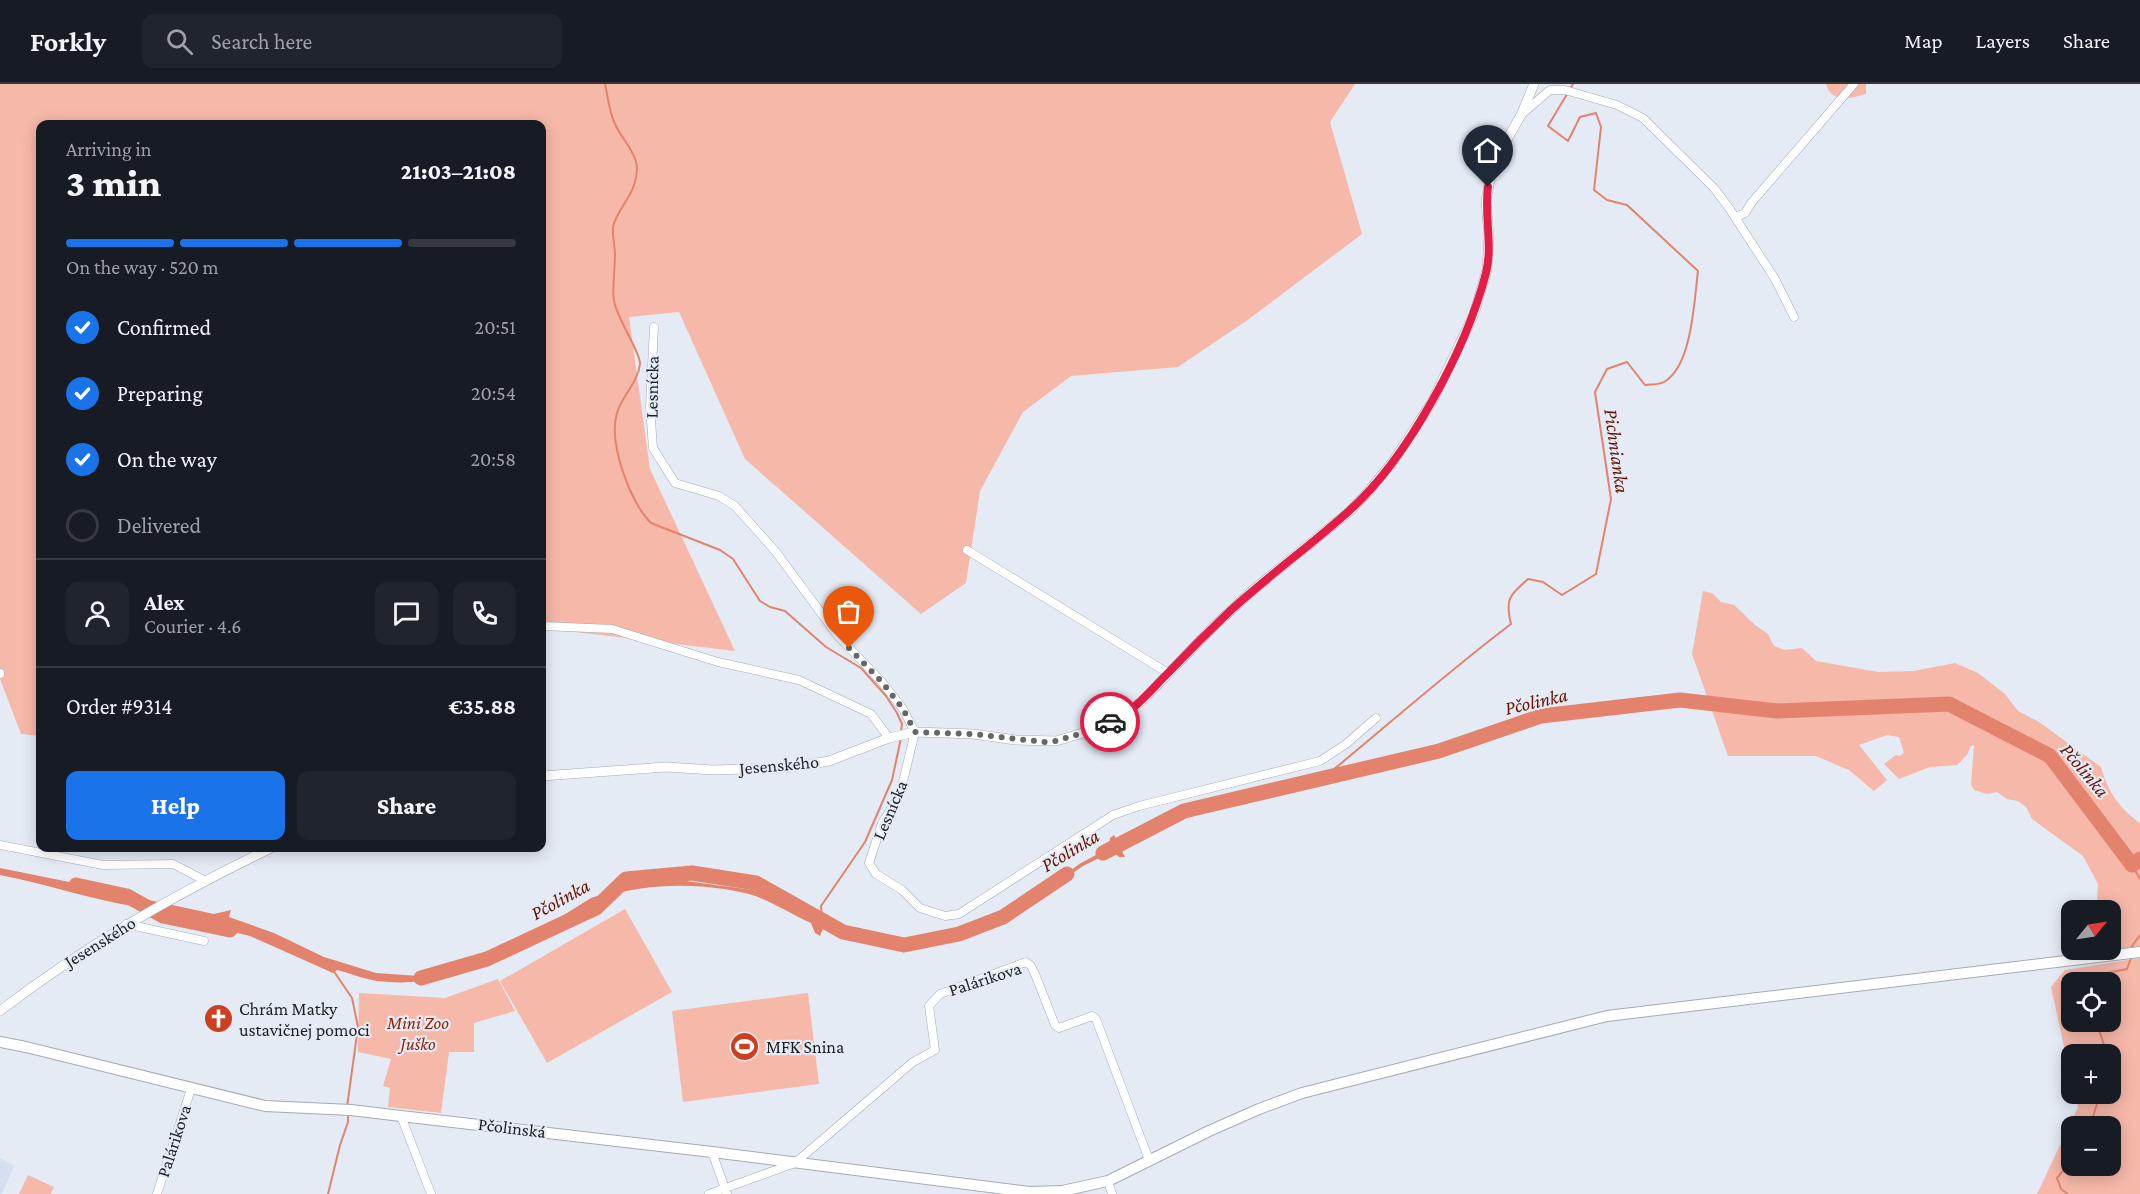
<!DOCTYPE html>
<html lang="en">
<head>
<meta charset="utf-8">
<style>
  :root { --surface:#171b24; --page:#20242c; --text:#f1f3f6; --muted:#9ea1a6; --line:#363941; --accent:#1a73e8 }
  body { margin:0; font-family:"Crimson Pro",serif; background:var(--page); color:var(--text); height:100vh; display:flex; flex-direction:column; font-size:22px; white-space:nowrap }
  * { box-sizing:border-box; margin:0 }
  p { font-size:20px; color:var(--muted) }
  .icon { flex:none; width:33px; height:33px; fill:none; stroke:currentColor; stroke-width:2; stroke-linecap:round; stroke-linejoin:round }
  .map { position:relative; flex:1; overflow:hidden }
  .drawer { position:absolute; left:36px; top:36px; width:510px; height:732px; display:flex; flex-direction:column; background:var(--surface); border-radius:12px; box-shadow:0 3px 15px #0003 }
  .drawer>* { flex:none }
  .needle { width:39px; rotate:60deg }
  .buttons { position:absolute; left:2061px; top:816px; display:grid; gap:12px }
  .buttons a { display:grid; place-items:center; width:60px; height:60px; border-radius:12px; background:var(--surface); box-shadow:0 3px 15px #0003; font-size:30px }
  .pin { position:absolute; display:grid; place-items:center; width:51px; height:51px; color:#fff; margin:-62px -26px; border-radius:50% 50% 50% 0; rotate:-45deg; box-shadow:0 0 6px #0007 }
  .pin .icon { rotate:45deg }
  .courier { position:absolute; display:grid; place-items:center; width:60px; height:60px; margin:-30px; border:4px solid #e11d48; border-radius:50%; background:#fff; color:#222; box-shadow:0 2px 8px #0007 }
  .head em { font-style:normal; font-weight:800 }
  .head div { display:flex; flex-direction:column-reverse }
  .head { display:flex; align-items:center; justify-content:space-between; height:102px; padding:0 30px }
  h1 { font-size:39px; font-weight:800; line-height:45px }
  .bar { display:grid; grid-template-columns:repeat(4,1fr); gap:9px 6px; align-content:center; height:72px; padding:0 30px }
  .bar i { height:8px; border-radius:4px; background:var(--line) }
  .bar .selected { background:var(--accent) }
  .bar p { grid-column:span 4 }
  .line { display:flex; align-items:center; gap:15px; padding:0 30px; border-top:2px solid var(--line) }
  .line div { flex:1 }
  .round { display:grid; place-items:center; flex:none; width:63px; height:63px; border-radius:12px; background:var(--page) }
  ol { padding:0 30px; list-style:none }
  li { display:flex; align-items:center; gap:18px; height:66px }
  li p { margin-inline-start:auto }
  li .icon { padding:6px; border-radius:50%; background:var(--accent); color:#fff; stroke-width:4 }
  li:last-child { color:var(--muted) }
  li i { width:33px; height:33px; border:3px solid var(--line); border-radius:50% }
  .button { display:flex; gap:12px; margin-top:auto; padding:12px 30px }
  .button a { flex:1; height:69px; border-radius:12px; background:var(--accent); color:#fff; font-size:24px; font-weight:800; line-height:69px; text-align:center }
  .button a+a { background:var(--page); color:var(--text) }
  header { display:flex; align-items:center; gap:36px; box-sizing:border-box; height:84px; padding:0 30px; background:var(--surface); border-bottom:2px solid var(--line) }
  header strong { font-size:28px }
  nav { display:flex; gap:33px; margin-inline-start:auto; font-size:21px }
  .search { width:420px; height:54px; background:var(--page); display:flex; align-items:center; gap:15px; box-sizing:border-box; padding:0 21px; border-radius:12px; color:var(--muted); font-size:22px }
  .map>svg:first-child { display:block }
</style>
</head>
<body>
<header>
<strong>Forkly</strong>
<div class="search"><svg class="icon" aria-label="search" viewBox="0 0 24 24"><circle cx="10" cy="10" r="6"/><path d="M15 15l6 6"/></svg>Search here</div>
<nav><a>Map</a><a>Layers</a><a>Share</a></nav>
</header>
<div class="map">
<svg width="2140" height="1110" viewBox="0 0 2140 1110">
  <rect width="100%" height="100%" fill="#e4ebf5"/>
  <path fill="#d4e0ef" d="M0,1074L14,1082L2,1110H0Z"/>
  <path fill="#f6b8a9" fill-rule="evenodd" d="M0,0H1355L1330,38L1362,150L1249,235L1178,283L1071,292L1023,328L980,407L966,499L921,530L745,375L679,228L629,233L650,385L735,567L542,544V40H40V652L21,650L0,595Z
    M1826,0H1866V10C1851,14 1832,20 1826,0Z
    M1703,507L1712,509L1721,518L1734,521L1755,541L1768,550L1774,562L1785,566L1802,564L1816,577L1878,588L1914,587L1955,579L1978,589L2005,610L2018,627L2039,638L2101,683C2108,708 2119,724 2140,739V867H2120L2112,861L2110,826H2103L2097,818L2098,800L2083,772L2032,735L2026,723L2018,717L2007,715L1997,708L1987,710L1974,706L1971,700L1974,661L1971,662L1967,671L1957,681L1930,683L1899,695L1884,680L1896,671L1900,672L1904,669L1899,653L1887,651L1859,661L1887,696L1874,707L1849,686L1816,672H1728L1692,570Z
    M625,825L672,908L547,979L500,897Z
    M2140,874V1110H2037L2078,1023L2075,1010H2110V970H2072L2071,995L2051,903L2065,886ZM2072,898H2110V938H2072ZM2072,1042H2110V1082H2072Z
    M498,895L515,927L474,939V968H449L441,1029L388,1023L390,1004L383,1002L391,975L358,968L359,909L445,914Z
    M808,909L819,1000L683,1018L672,927Z
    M28,1091L54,1103L51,1110H19Z"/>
  <path fill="#e3836d" d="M1114,751L1125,773H1119L1113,767L1083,782L1009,834L966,854L912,866L889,864L823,845L820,852L815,849L811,839C791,830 770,816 749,810C706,799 648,798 605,813C582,821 561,839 540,853C491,884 435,904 377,897C363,895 350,889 337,886L333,889L250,852L225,846L222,852L212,848V839C182,828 152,826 121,820C81,812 41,799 0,791V784L79,800L123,813L149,816L214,830L231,826L229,833L274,849L324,873L376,889L419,892L456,887L481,878L511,864L591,814L629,802L656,798L686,797L753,806L815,836L828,830L826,836L889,861L912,863L965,851L1007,831L1081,779L1109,764L1110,754Z"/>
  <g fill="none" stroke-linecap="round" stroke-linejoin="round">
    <path stroke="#e3836d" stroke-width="2" d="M605,0C608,13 609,28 615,40C621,54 637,69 637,85C636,112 618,122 613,143C612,152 615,162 615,171C615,186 612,202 614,217C617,235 641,269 640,280C638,298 622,312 617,329C608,358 630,419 651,439L720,466L733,475L760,517L770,523L785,527L826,563L861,584L886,612L897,629L902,640L901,648
      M1322,695C1386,643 1446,589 1511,540C1505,515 1509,512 1528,495L1543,498L1562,511L1596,490L1611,415L1595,308L1607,285L1627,278L1645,301C1651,300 1659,301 1664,298C1692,282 1694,218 1698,187L1627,121L1607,116L1594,106L1601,43L1596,29L1580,33L1568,57L1548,42L1573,0
      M2132,781L2140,795
      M822,834L821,822L865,758L892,696L901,654
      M2130,865L2140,851
      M333,886L352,914L358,943L347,1023
      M2088,898L2087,896L2092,892L2127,885L2131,874
      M2099,938L2100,949L2107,970
      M2090,1042L2100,1010
      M328,1110L340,1061L348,1038V1029
      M2068,1110L2061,1105L2057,1094L2072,1076"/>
    <path stroke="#e3836d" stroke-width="15" d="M1103,769L1184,727L1439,667L1541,632L1680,616L1777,627L1949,620L2050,672L2132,781L2140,775
      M76,801L127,812L163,832L230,846
      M421,894L487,875L596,824L626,795L692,789L756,799L843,848L904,861L959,850L1003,833L1067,790"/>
    <defs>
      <path id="minor" d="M1522,30L1550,6H1565L1617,21L1643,34L1714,104L1729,124L1775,195L1794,233
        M1735,133L1745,129L1752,118L1854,0
        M654,243L650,323L653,364L675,399L719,412L735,422L776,468L838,552L882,598L903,625L915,648L900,710L882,739L869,779L876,790L902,806L920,824L945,832L959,830L1113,731L1139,722L1320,677L1346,660L1376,634
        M967,466L1168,589
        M542,542L612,545L718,578L799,596L871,630L889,654
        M0,589V590
        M0,761L103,781L173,780L204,796
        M126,840L204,857
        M401,1032L431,1110
        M712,1068L727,1110
        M1108,1097L1112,1110
        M157,1110L191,1005
        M709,1110L795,1079L913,978L935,966L929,922L940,910L1026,878L1031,882L1035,890L1055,941L1059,944L1092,932L1096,935L1149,1076"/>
      <path id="tertiary" d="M542,692L666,683L713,686L785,684L829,677L889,654L915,648L973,650L1016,656L1056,657L1086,648L1115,636L1142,617L1212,544L1253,506L1350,427L1368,408L1394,376L1432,318L1474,230L1487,186L1489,152L1486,117L1491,89L1505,59L1521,31L1534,0
        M0,927C86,861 174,811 271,764"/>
      <path id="secondary" d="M0,958L26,963L265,1022L351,1026L401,1032L712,1068L1029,1108L1062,1107L1108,1097L1209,1047L1259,1025L1302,1009L1607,932L2140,868"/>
    </defs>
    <use href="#minor" stroke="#a4abb4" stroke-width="9"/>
    <use href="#tertiary" stroke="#a4abb4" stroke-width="10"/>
    <use href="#secondary" stroke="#a4abb4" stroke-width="12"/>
    <use href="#minor" stroke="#fff" stroke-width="8"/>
    <use href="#tertiary" stroke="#fff" stroke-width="9"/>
    <use href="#secondary" stroke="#fff" stroke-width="10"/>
  </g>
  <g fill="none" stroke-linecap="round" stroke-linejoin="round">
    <path stroke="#63676c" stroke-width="6" stroke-dasharray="0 10.8" d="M849,564L882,598L903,625L915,648L973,650L1044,658L1056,657L1086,648L1110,638"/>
    <path stroke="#e11d48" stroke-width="8" d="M1110,638C1134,628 1151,606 1169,588C1189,567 1209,547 1230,527C1268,492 1310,462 1349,427C1408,374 1466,266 1486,189C1493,161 1484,131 1488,103"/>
  </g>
  <defs>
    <symbol id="church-disc" viewBox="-11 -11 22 22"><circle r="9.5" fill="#cb4022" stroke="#e4ebf5"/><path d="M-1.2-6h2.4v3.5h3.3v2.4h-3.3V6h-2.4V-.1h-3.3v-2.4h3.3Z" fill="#fff"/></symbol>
    <symbol id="stadium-disc" viewBox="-11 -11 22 22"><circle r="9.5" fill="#cb4022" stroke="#e4ebf5"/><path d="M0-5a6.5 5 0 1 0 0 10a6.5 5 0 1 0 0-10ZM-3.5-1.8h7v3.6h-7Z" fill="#fff"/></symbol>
  </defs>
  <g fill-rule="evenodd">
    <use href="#church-disc" x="202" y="918" width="33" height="33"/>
    <use href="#stadium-disc" x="728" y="946" width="33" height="33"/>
  </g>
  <g text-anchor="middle" stroke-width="4.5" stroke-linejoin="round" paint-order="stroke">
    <g font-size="18" fill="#1d2023" stroke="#e4ebf5">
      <text transform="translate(652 303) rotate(-89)" y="6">Lesnícka</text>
      <text transform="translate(779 681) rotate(-5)" y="6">Jesenského</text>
      <text transform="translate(890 726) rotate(-67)" y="6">Lesnícka</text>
      <text transform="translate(100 858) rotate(-32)" y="6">Jesenského</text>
      <text transform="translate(985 895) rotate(-18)" y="6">Palárikova</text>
      <text transform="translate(512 1044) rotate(7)" y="6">Pčolinská</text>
      <text transform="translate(174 1057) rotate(-72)" y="6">Palárikova</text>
    </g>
    <g font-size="18" fill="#1d2023" stroke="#e4ebf5" text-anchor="start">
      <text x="239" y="931">Chrám Matky<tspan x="239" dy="21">ustavičnej pomoci</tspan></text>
      <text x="766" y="969">MFK Snina</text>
    </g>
    <g font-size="18" font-style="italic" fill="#922104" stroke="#e4ebf5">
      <text x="418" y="945">Mini Zoo<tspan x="418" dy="21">Juško</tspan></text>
    </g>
    <g font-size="20" font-style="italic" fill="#681200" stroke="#e4ebf5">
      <text transform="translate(1617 367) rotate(82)" y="7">Pichnianka</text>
      <text transform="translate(1536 617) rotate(-13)" y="7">Pčolinka</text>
      <text transform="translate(2085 686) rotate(50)" y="7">Pčolinka</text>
      <text transform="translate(1070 766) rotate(-31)" y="7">Pčolinka</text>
      <text transform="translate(560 815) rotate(-29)" y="7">Pčolinka</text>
    </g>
  </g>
</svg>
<div class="buttons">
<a><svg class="needle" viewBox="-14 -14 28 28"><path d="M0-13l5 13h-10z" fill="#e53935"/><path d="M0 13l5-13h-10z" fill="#9ea1a6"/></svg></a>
<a><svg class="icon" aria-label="locate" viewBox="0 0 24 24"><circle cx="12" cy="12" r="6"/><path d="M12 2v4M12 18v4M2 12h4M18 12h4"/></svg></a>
<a>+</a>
<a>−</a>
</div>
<div class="pin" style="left:849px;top:564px;background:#ea580c"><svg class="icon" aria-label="bag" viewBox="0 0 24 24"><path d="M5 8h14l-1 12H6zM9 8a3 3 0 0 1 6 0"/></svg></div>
<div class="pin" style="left:1488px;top:103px;background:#1f2937"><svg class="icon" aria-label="home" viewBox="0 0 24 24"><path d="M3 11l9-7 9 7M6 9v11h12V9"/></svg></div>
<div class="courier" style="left:1110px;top:638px"><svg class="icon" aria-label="car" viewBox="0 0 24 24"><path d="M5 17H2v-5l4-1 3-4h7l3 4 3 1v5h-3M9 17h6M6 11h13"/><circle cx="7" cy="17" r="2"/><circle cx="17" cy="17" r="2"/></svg></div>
<section class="drawer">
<div class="head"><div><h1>3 min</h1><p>Arriving in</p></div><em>21:03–21:08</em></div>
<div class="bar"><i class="selected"></i><i class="selected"></i><i class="selected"></i><i></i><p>On the way · 520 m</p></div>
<ol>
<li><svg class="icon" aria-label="check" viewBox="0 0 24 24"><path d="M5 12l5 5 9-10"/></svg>Confirmed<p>20:51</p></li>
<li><svg class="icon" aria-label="check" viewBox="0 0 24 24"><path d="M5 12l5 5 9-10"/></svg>Preparing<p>20:54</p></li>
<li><svg class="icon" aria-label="check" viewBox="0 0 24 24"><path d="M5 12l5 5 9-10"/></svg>On the way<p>20:58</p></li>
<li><i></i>Delivered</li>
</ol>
<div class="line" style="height:108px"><a class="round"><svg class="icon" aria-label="person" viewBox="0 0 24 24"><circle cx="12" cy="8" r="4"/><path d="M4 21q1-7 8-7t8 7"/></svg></a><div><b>Alex</b><p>Courier · 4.6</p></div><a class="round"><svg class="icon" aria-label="chat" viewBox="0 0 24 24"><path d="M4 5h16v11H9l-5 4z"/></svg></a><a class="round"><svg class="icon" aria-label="phone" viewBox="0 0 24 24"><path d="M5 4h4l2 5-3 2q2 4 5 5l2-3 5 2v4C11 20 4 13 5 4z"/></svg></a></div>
<div class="line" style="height:78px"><div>Order #9314</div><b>€35.88</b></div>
<div class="button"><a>Help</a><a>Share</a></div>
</section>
</div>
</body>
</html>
